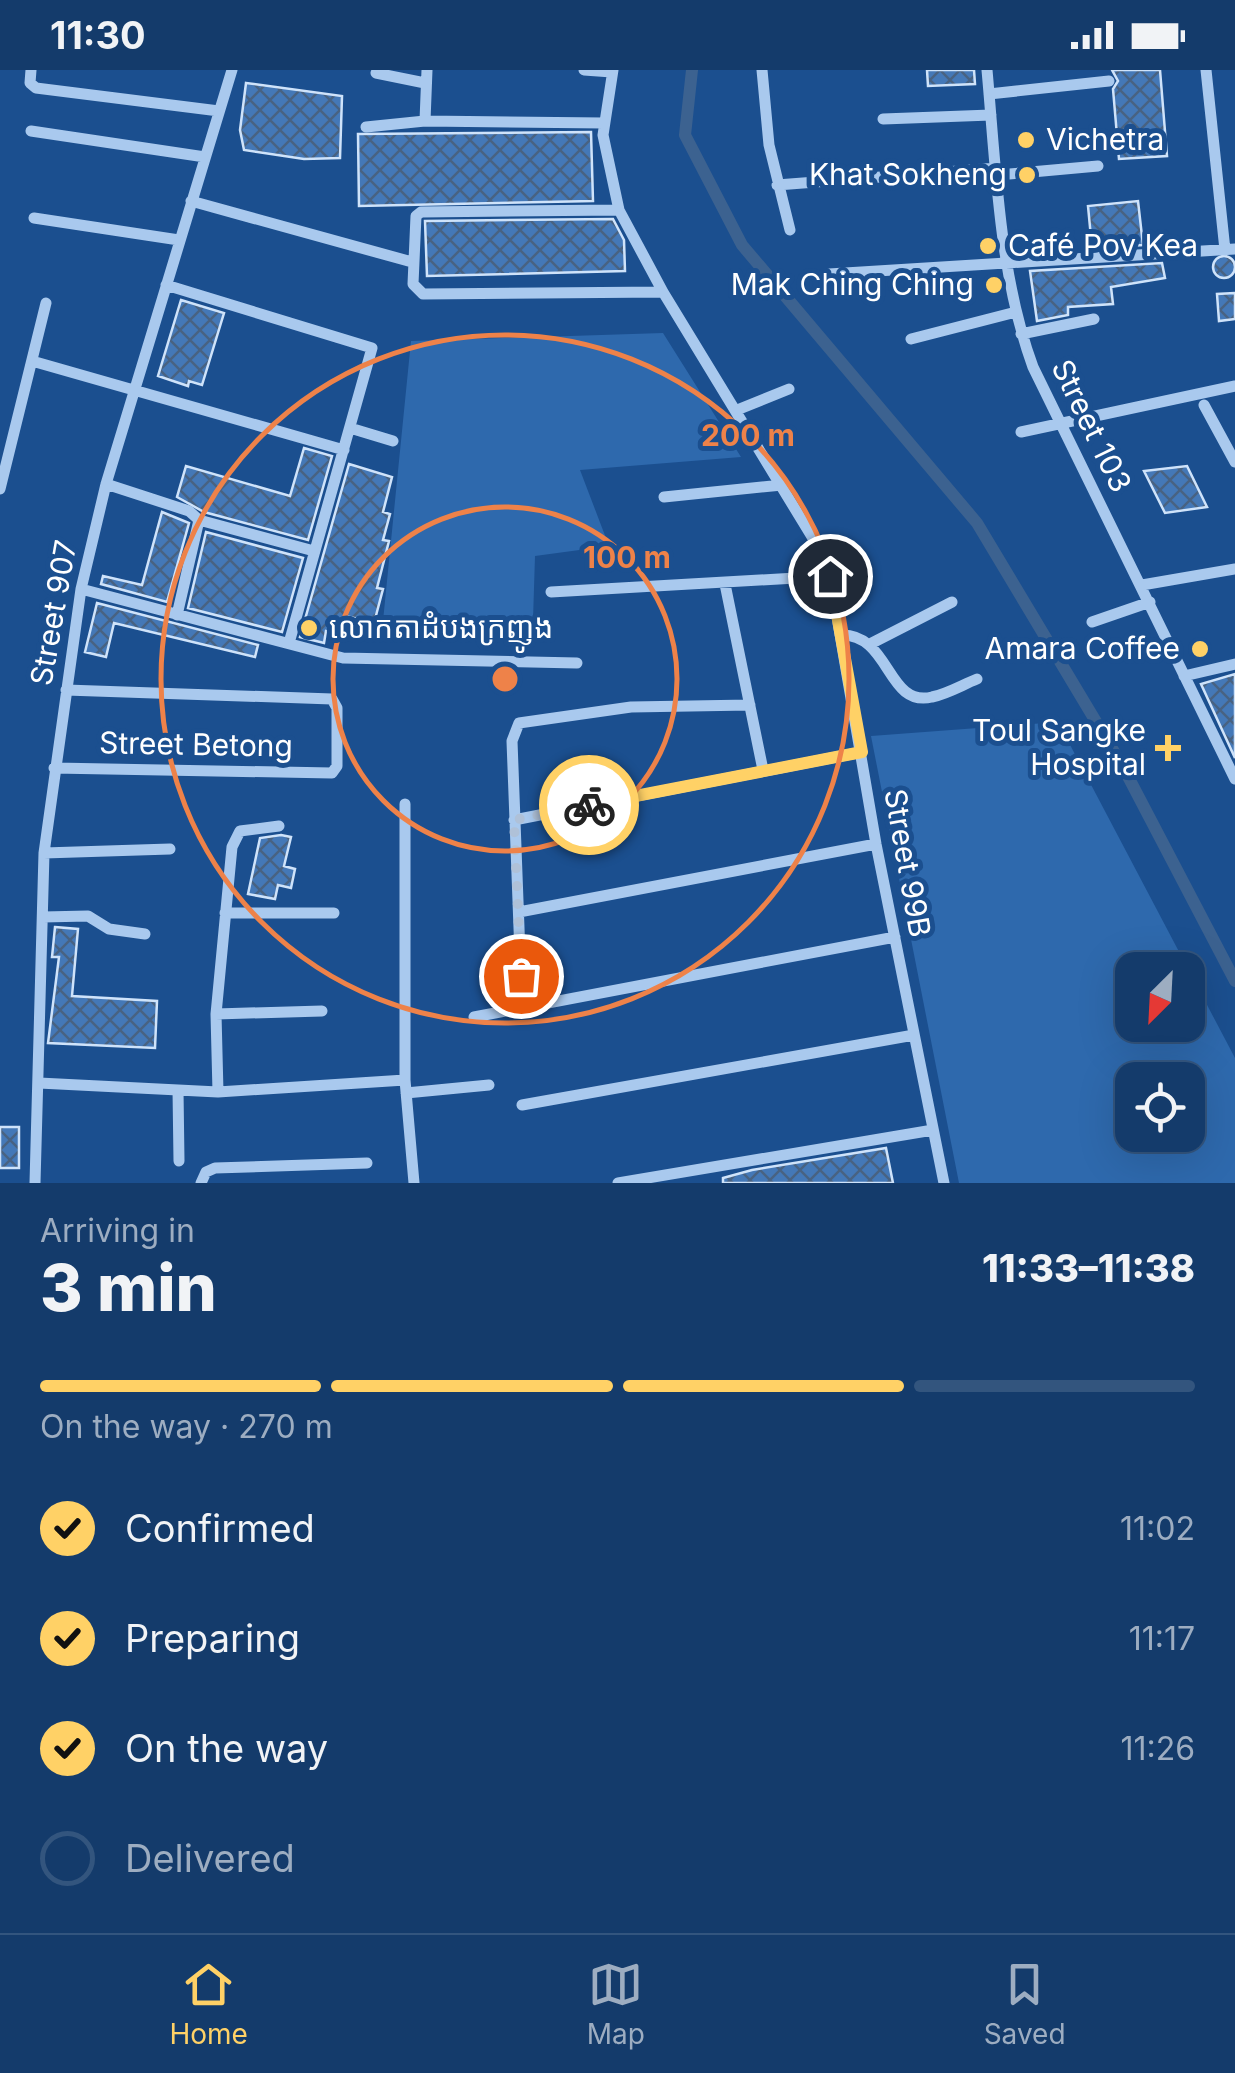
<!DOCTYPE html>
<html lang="en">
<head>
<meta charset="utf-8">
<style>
  :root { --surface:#143b6b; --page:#1d4271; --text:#f1f3f6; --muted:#9dadc1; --line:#33557e; --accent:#ffd166 }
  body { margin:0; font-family:Inter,"Noto Sans Khmer",sans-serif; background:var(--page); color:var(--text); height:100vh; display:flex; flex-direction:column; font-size:38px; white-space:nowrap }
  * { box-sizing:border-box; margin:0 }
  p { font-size:32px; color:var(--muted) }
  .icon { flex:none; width:55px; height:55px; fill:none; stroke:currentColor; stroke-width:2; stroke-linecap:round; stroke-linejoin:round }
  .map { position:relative; height:1113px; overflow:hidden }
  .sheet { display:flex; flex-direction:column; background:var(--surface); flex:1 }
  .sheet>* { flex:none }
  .needle { width:65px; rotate:204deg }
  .controls { position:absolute; left:1115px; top:882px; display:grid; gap:20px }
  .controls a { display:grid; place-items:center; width:90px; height:90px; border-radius:20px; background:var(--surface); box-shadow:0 10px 40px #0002,0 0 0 2px var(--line); font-size:50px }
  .pin { position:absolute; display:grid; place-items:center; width:85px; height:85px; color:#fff; margin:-42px; border:5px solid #fff; border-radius:50%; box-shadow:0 2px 10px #0007 }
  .courier { position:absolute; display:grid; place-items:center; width:100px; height:100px; margin:-50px; border:8px solid #ffd166; border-radius:50%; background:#fff; color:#222; box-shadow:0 2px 12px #0007 }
  .headline em { font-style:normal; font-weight:800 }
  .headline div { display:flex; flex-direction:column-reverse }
  .headline { display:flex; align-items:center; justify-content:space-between; height:170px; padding:0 40px }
  h1 { font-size:65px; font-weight:800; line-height:75px }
  .bar { display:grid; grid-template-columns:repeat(4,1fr); gap:15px 10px; align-content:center; height:120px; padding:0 40px }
  .bar i { height:12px; border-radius:8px; background:var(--line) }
  .bar .current { background:var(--accent) }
  .bar p { grid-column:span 4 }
  ol { padding:0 40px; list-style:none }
  li { display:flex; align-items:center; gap:30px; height:110px }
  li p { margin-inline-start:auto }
  li .icon { padding:10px; border-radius:50%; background:var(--accent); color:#111; stroke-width:4 }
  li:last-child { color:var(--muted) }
  li i { width:55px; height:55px; border:5px solid var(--line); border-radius:50% }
  .status { display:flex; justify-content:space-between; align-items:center; height:70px; padding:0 50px; background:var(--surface); direction:ltr }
  .status svg { height:28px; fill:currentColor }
  .dock { display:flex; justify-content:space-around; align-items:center; height:140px; border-top:2px solid var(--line); background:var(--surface); font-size:28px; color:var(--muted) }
  .dock a { display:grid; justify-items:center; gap:5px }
  .dock .current { color:var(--accent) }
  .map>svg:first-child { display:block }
</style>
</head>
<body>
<div class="status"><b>11:30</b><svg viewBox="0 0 49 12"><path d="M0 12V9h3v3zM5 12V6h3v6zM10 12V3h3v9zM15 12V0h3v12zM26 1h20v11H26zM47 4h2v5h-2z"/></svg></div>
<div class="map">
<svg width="1235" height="1113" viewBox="0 0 1235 1113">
  <defs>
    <pattern id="building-cross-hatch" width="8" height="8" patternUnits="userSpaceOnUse" patternTransform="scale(2.5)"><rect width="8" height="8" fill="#4478b7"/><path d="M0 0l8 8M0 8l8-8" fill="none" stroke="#486282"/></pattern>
  </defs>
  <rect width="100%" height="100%" fill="#1b4f8f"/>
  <path fill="#2e69ad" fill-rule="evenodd" d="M663,263L741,387L580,400L609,476L535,486L533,550L383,551L411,271Z
    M1058,652L1235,988V1113H959L871,666ZM1132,900H1188V955H1132ZM1132,1010H1188V1065H1132Z"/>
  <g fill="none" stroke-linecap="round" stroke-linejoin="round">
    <path stroke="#3c6290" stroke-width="12" d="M692,0L685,65L742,175L977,453L1122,695L1235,911"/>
  </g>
  <path fill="url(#building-cross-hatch)" stroke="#cfe3fa" stroke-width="2.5" d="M927,0H974L975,14L928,16Z
    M1112,0H1160L1167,86L1119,89L1113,19L1118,11Z
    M246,13L342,26L340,88L304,89L244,80L240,60Z
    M591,62L593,131L359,136L358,64Z
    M1138,131L1143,175L1092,178L1088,136Z
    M613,149L624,170L625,201L427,206L425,151Z
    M1213 197a11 11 0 1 1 22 0a11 11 0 1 1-22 0Z
    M1162,193L1165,208L1111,217L1113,234L1068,237V245L1037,251L1030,201Z
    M1235,223V249L1219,251L1217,224Z
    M181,230L224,243L202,315L189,311L188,316L158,306Z
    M304,378L332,386L308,470L204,442L177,427L186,396L290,426Z
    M349,394L392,407L383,442L390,444L383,470L389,471L377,518L383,519L374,553L346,546L342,565L326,561L324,573L300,567Z
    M1187,396L1207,437L1165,443L1144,401Z
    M162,442L189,453L167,532L101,514L103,506L142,515Z
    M206,462L303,488L282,562L188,538Z
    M97,533L258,575L255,587L114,553L106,587L85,582Z
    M1235,604V688L1201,614Z
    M281,765L291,767L284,796L295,799L291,818L278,815L275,829L248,824L260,768Z
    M55,857L78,859L72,926L157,931L155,978L48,973L59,887H52Z
    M0,1057H19V1098H0Z
    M886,1078L893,1113H723V1108L752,1100Z"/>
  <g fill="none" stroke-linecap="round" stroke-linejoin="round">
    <path stroke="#a9c9ee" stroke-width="11" d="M31,0L30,13L36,18L219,41
      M584,0L612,2
      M613,0L603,65L619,140L663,222L817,475L830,506L876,774L944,1113
      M762,0L769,75L790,160
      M987,0C996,99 999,204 1033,297L1235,709
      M1206,0L1225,180
      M376,3L425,13
      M989,24L1109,11
      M883,49L991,45
      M425,51L427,0
      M366,57L425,51L604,53
      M31,61L205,87
      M998,105L1098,96
      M777,115L997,98
      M191,131L412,192
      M619,140L421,142L416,146L413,214L423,224L663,222
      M34,148L179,170
      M829,204L1235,179
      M166,215L372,278L289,573
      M1021,264L1094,249
      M911,269L1016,242
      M32,291L344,380
      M1204,335L1235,392
      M737,340L789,319
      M350,358L393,371
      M1021,362L1235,316
      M106,414L189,441L199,450L314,481
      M0,419L46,233
      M664,427L782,415
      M725,514L763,700
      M1142,515L1235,499
      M81,519L343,588L577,593
      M551,522L830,506
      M177,545L199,450
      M1092,552L1150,532
      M840,565C891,563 886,638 932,627C947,624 962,615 977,609
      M872,573L952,532
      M1184,606L1235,594
      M54,698L332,703L337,696V638L332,629L66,620
      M405,734V1010L414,1113
      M514,750L862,682
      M44,783L170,779
      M519,842L876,774
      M225,843H334
      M43,847L88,846L109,859L145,864
      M522,938L512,671L519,653L631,637L750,635
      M216,944L322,941
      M474,947L895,867
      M39,1013L218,1022L405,1010
      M178,1020L179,1091
      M218,1022L216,944L232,777L240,761L279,756
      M406,1023L489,1015
      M522,1035L914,965
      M35,1113L44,783L81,519L106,414L232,0
      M201,1113L206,1102L215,1098L367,1093
      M618,1113L933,1060"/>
  </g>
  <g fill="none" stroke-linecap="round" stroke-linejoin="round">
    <path stroke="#afc1d8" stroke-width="10" stroke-dasharray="0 18" d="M521,906L514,750L589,735"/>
    <path stroke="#ffd166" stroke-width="12" d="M589,735L862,682L830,506"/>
  </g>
  <g fill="none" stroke="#ee8249" stroke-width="5">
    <circle cx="505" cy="609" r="172"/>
    <circle cx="505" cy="609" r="344"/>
  </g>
  <g fill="#ffd166" stroke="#1b4f8f" stroke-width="4">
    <circle cx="1026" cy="70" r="10"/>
    <circle cx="1027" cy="105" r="10"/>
    <circle cx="988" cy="176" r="10"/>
    <circle cx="994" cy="215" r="10"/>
    <circle cx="309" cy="558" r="10"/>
    <circle cx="1200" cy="579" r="10"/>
    <path d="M1163 663h10v10h10v10h-10v10h-10v-10h-10v-10h10z"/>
  </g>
  <g text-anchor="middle" stroke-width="10" stroke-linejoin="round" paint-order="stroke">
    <g font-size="30" fill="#fff" stroke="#1b4f8f" text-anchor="end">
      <text x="1046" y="80" text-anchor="start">Vichetra</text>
      <text x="1007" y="115">Khat Sokheng</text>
      <text x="1008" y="186" text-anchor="start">Café Pov Kea</text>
      <text x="974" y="225">Mak Ching Ching</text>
      <text x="329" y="568" text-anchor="start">លោកតាដំបងក្រញូង</text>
      <text x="1180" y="589">Amara Coffee</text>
      <text x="1146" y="671">Toul Sangke<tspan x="1146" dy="34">Hospital</tspan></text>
    </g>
    <g font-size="30" fill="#fff" stroke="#1b4f8f">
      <text transform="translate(1091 356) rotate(64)" y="10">Street 103</text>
      <text transform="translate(54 543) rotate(-80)" y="10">Street 907</text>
      <text transform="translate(196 675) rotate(1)" y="10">Street Betong</text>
      <text transform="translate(907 793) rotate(80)" y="10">Street 99B</text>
    </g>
  </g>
  <circle cx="505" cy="609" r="15" fill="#ee8249" stroke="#1b4f8f" stroke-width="5"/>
  <g font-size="30" text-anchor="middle" font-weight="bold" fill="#ee8249" stroke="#1b4f8f" stroke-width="10" stroke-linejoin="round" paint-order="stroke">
    <text x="748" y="376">200 m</text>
    <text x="627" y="498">100 m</text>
  </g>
</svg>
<div class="controls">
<a><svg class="needle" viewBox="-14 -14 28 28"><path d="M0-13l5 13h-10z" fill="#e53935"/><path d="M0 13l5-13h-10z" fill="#9dadc1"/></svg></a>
<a><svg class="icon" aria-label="locate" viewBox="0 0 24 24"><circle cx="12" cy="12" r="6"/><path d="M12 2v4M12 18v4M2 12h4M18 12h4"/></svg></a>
</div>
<div class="pin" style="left:521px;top:906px;background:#ea580c"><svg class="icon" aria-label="bag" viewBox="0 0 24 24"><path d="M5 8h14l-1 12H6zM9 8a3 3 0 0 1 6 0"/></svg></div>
<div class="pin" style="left:830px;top:506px;background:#1f2937"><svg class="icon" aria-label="home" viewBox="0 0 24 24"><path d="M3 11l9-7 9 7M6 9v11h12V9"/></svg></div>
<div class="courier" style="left:589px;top:735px"><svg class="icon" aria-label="bike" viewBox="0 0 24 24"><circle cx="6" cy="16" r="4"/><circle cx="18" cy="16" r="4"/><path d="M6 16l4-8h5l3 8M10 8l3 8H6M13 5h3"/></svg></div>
</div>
<section class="sheet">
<div class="headline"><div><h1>3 min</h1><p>Arriving in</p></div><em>11:33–11:38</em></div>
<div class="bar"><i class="current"></i><i class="current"></i><i class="current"></i><i></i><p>On the way · 270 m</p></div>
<ol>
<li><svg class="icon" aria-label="check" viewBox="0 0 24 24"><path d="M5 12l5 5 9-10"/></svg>Confirmed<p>11:02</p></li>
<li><svg class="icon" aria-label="check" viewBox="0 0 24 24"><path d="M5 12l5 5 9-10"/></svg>Preparing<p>11:17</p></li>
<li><svg class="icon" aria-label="check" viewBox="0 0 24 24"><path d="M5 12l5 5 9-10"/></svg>On the way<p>11:26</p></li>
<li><i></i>Delivered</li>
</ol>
</section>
<nav class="dock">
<a class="current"><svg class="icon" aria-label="home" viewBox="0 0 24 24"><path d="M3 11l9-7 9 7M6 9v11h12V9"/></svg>Home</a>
<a><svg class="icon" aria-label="map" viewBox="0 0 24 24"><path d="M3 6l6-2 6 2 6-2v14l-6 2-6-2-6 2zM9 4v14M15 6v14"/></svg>Map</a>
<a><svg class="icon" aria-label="saved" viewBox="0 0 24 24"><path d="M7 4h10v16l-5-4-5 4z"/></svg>Saved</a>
</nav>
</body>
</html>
